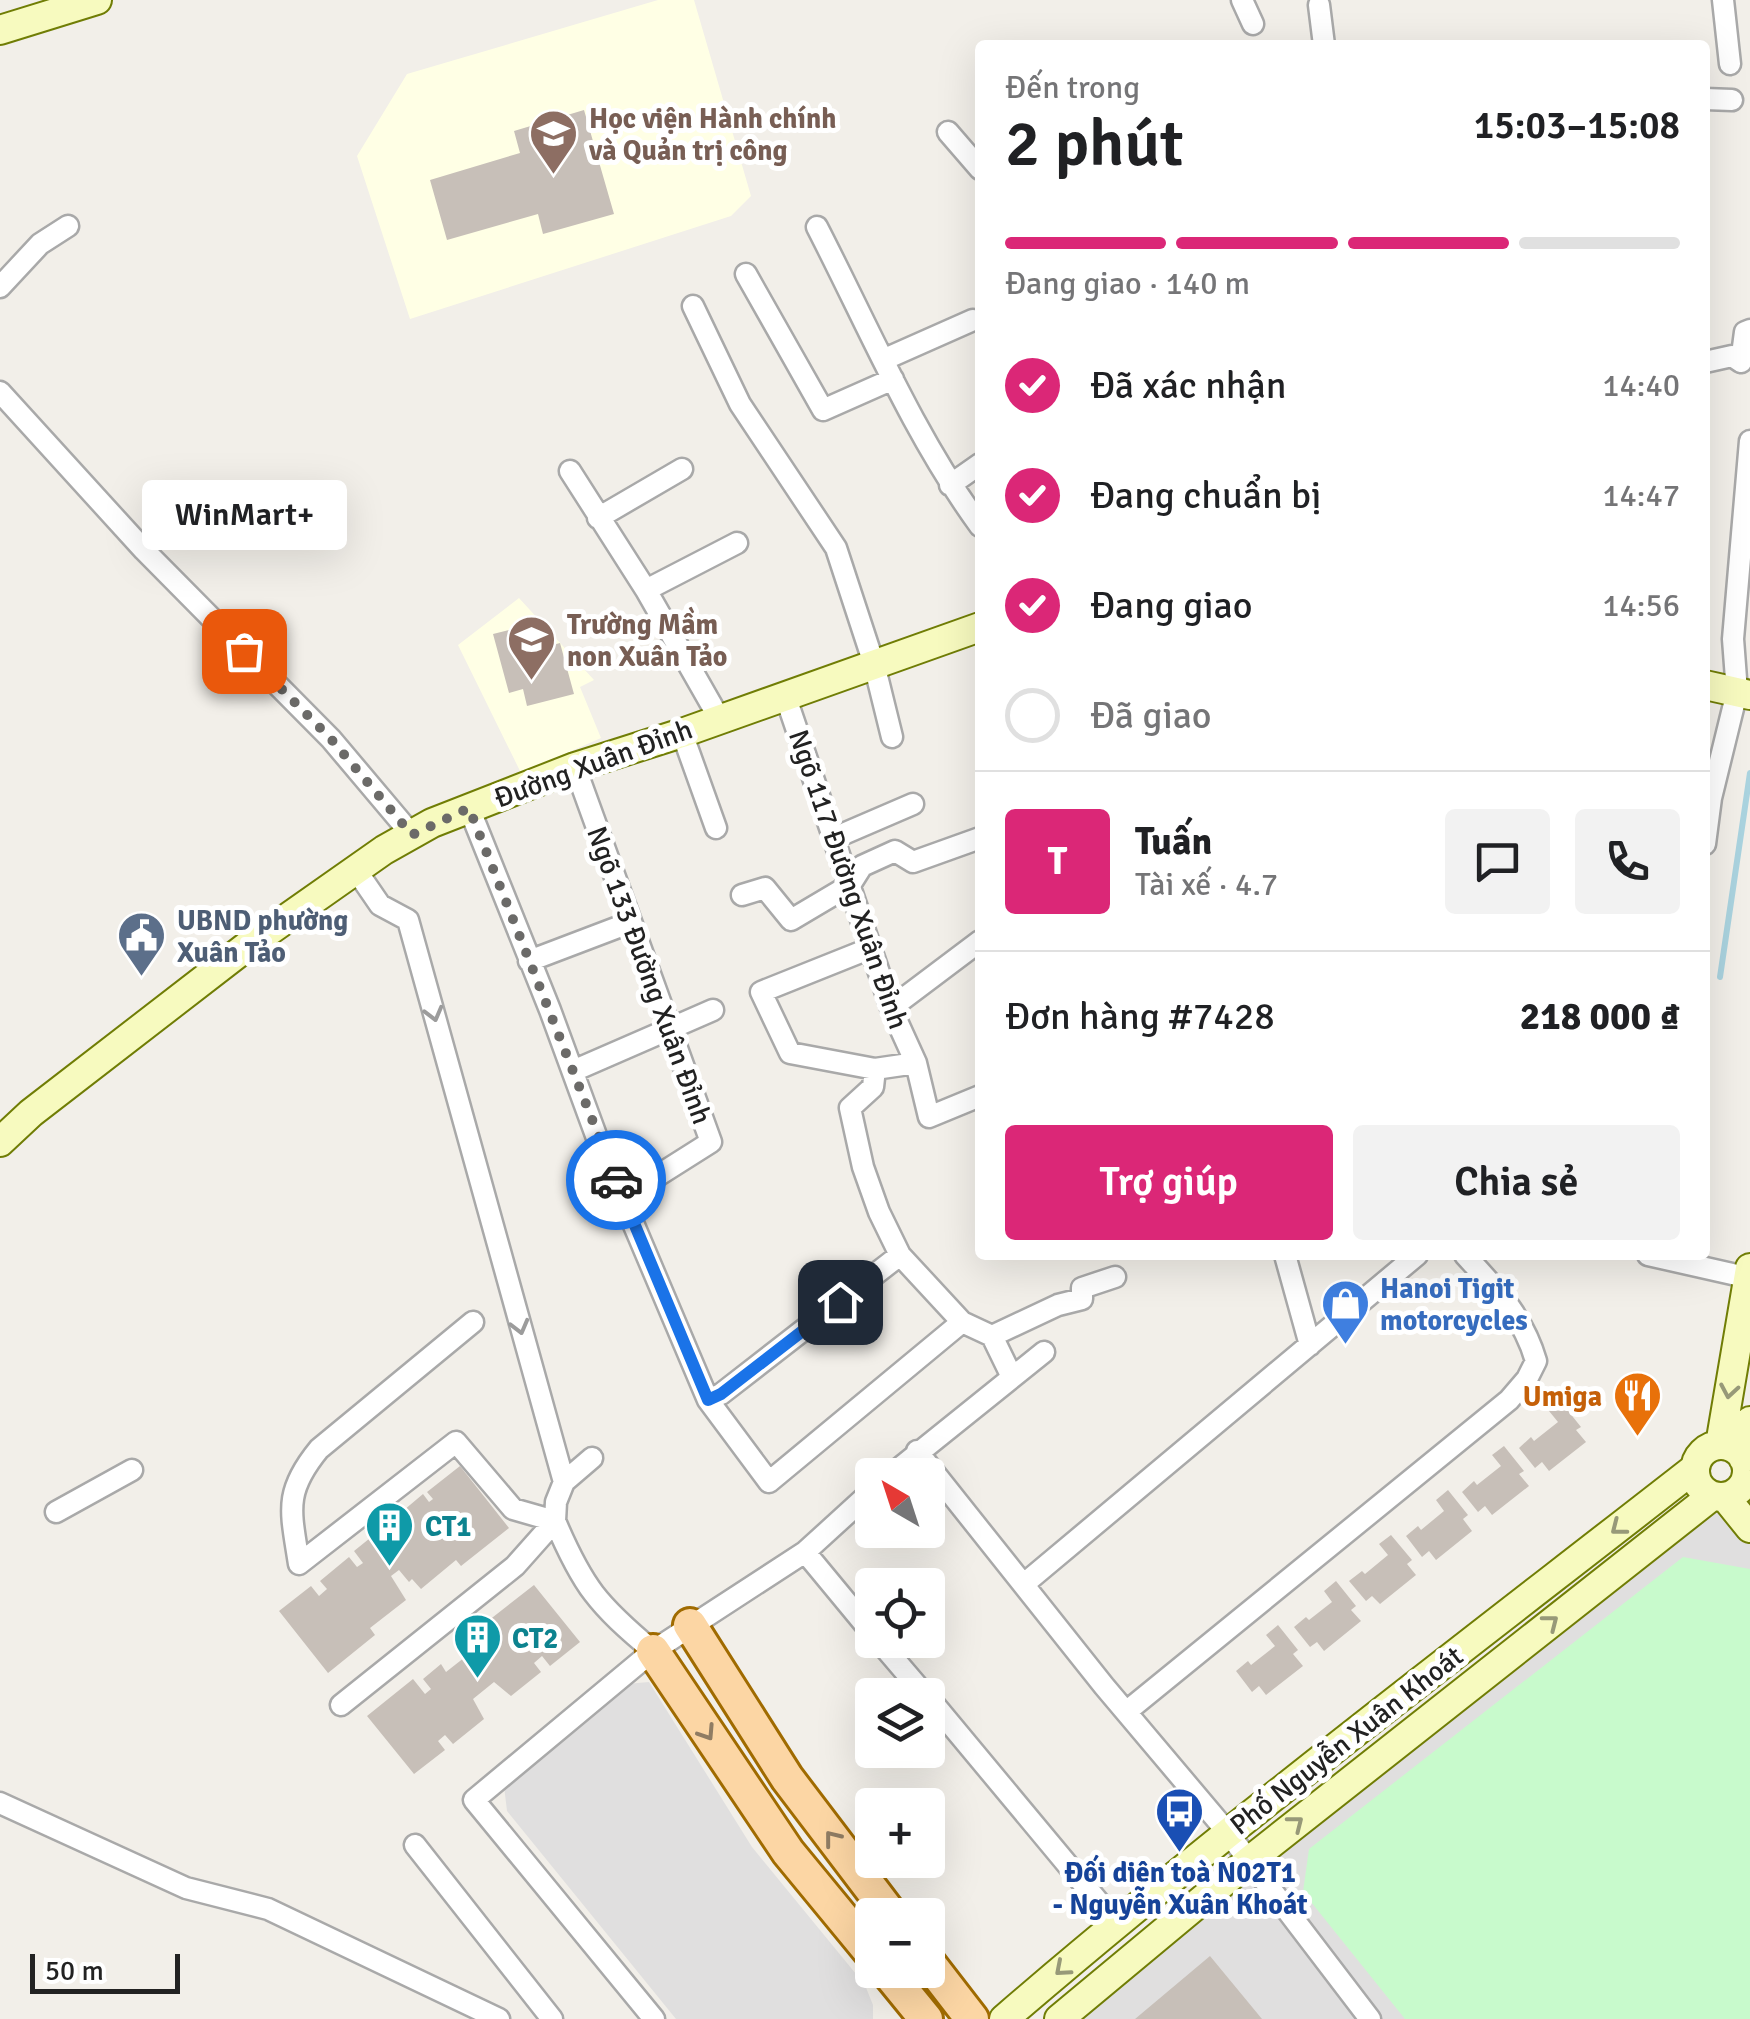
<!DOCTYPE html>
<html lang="vi">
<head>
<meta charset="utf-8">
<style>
  :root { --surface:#fff; --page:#f2f2f2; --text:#202124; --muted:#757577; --line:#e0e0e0; --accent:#db2777 }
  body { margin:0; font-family:Signika,sans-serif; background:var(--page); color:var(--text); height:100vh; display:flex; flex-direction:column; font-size:38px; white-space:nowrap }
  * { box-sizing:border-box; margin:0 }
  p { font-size:32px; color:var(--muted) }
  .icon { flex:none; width:55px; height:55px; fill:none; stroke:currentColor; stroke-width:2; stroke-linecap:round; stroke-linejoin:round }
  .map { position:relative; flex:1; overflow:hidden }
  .details { position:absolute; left:975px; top:40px; width:735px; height:1220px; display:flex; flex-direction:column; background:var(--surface); border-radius:10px; box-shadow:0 10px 40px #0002 }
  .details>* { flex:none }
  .needle { width:65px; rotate:321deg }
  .controls { position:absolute; left:855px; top:1458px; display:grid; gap:20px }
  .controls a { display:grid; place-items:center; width:90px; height:90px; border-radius:10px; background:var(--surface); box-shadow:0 10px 40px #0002; font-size:50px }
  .scale { position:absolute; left:30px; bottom:25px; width:150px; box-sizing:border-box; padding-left:10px; border:5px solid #222; border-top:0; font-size:28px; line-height:35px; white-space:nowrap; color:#222; -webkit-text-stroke:8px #fff; paint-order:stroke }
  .pin { position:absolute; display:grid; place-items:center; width:85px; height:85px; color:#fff; margin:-42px; border-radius:20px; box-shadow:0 5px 15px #0006 }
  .courier { position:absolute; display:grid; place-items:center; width:100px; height:100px; margin:-50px; border:8px solid #1a73e8; border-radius:50%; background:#fff; color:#222; box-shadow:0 2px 12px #0007 }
  .bubble { position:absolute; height:70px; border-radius:10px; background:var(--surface); box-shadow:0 10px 40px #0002; font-size:32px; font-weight:600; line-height:70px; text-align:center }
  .summary em { font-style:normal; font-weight:600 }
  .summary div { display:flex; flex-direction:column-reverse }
  .summary { display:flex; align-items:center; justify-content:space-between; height:170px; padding:0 30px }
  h1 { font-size:65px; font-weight:600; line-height:75px }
  .bar { display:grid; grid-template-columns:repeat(4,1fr); gap:15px 10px; align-content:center; height:120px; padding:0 30px }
  .bar i { height:12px; border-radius:8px; background:var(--line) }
  .bar .active { background:var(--accent) }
  .bar p { grid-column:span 4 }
  .line { display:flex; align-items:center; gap:25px; padding:0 30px; border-top:2px solid var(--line) }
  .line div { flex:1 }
  .round { display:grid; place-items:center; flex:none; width:105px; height:105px; border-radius:10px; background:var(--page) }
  ol { padding:0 30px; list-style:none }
  li { display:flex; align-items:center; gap:30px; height:110px }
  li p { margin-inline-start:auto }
  li .icon { padding:10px; border-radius:50%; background:var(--accent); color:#fff; stroke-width:4 }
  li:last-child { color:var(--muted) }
  li i { width:55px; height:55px; border:5px solid var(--line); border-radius:50% }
  .button { display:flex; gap:20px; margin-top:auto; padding:20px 30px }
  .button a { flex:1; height:115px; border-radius:10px; background:var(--accent); color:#fff; font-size:40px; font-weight:600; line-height:115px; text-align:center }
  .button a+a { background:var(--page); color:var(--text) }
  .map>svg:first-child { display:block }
</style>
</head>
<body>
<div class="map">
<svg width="1750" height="2019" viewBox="0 0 1750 2019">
  <rect width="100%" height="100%" fill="#f2efe9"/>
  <path fill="#e0dfdf" d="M1750,1471V2019H1075L1101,1997Z
    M649,1682L752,1847L865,1985L873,2005V2019H676L507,1811L504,1786L615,1685Z"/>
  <path fill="#ffffe5" d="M658,0H694L751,196L731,216L410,319L357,156L407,74Z
    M519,598L594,680L580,687L601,738L521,773L458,645Z"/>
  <path fill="#c8facc" d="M1683,1557L1750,1569V2019H1405L1303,1892L1309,1849Z"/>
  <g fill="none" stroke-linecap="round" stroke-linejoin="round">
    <path stroke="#aad3df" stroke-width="6" d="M1720,977L1750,773"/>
  </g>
  <path fill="#c7bfb8" d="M584,110L614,214L543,234L538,214L447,240L430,180L520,153L514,131Z
    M528,625L534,650L560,643L574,694L527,706L523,689L509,693L493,634Z
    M1561,1402L1581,1427L1576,1430L1586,1442L1549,1471L1542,1462L1535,1468L1519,1448L1531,1437L1534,1441L1558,1422L1549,1411Z
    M1504,1446L1524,1471L1519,1474L1529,1486L1492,1515L1485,1506L1478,1512L1462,1492L1474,1481L1477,1485L1501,1466L1492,1455Z
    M460,1466L509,1528L461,1566L456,1560L421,1589L412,1579L409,1582L399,1570L391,1576L406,1600L370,1628L375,1635L328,1673L279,1611L311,1586L319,1596L327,1589L320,1581L349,1557L357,1567L363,1563L354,1551L385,1526L393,1536L399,1531L391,1521L423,1494L429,1502L433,1499L427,1492Z
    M1448,1490L1468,1515L1463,1519L1472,1531L1436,1560L1429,1551L1422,1557L1406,1536L1418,1526L1421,1530L1444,1511L1436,1500Z
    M1391,1535L1412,1560L1407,1564L1416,1575L1380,1604L1372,1596L1366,1601L1349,1581L1362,1571L1365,1574L1388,1555L1379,1544Z
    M1336,1581L1356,1606L1351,1610L1361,1621L1324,1651L1317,1642L1310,1647L1294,1627L1306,1617L1309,1620L1332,1602L1324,1591Z
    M534,1585L580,1642L550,1666L542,1656L534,1663L541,1672L511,1696L494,1682L473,1699L484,1719L453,1744L445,1735L438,1741L445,1750L414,1774L367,1716L413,1679L425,1694L431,1689L423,1679L441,1664L446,1672L474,1650L470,1645L485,1632L491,1640L498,1634L488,1621Z
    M1278,1625L1298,1650L1293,1654L1303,1666L1266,1695L1259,1686L1252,1692L1236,1671L1248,1661L1251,1665L1275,1646L1266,1635Z
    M1210,1956L1262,2019H1135Z"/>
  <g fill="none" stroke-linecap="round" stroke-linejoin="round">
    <defs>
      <path id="street" d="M1242,0L1253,24
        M1723,0L1730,64
        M1319,5L1324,45
        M1705,99L1732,100
        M948,132L980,169
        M817,227C869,328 913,434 980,526
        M746,274L823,410L893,379
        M0,287L40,244L68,226
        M693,306L740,404L836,548L874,664L892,737
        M885,359L973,320
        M1705,362L1732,356L1741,362
        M1741,362L1745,332L1750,330
        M0,392L144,550L331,739L412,835
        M570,471L646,590L719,718
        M950,485L980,464
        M598,518L682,469
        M646,590L737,543
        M785,695L891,1008L916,1063L929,1117L980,1096
        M682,733L716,828
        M575,767L711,1142L624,1197
        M469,808L550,1010L597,1138L708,1400L769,1482L962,1322
        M834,838L913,804
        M1705,844L1711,798L1737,692L1733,639L1750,441
        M356,870L380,905L408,920L564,1482
        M742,895L765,888L791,920L850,885L862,866L895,851L913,862L980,838
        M871,948L761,992L790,1053L875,1069L916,1063
        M529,961L629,923
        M891,1008L980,941
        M875,1069L873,1087L850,1108L863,1167L879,1212L900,1255L962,1322L992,1336L1058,1305L1082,1299V1288L1115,1277
        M573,1071L713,1010
        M1285,1255L1310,1345
        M1648,1255L1750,1278
        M473,1322L319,1449C283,1493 291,1511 299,1564L456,1442L513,1509L555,1521C583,1587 598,1605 653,1651
        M992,1336L1012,1377
        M708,1400L721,1394L900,1255
        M917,1451L1104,1686L1228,1833L1370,2019
        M891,1475L1044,1352
        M56,1512L132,1470
        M805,1552L872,1633
        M1024,1584L1417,1255
        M878,1640L925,1695
        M928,1697L1116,1923
        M341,1705L515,1566L555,1521L556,1502L564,1482L592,1458
        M1126,1712L1509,1400L1527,1379L1536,1361C1523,1316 1496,1289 1465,1255
        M0,1803L186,1888L268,1909L499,2019
        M415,1845L552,2019
        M654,2019L474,1800L653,1651L805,1552L872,1491"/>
      <path id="secondary" d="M0,30L97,0
        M1705,685L1750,695
        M0,1142L31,1113L246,947L384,850L432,823L575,767L682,733L980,627
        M1695 1471a26 26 0 1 1 52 0a26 26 0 1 1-52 0Z
        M1720,1445L1750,1268
        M1743,1458L1750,1421
        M1725,1497L1750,1528
        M1004,2019C1227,1827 1463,1649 1695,1468
        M1059,2019L1249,1861L1712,1496"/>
      <path id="primary" d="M690,1625L787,1778L891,1915
        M653,1651L788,1852L872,1954
        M928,1962L972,2019
        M886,1970L926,2019"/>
    </defs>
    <use href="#street" stroke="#a9a9a9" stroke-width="25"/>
    <use href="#secondary" stroke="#707d05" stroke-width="32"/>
    <use href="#primary" stroke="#a06b00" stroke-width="38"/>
    <use href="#street" stroke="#fff" stroke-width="20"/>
    <use href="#secondary" stroke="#f7fabf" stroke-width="28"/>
    <use href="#primary" stroke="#fcd6a4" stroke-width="32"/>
  </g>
  <defs><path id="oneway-chevron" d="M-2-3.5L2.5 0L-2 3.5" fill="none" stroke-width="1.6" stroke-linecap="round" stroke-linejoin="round" transform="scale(2.5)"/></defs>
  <g stroke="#9c9c9c">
    <use href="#oneway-chevron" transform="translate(434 1014) rotate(75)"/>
    <use href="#oneway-chevron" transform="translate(520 1327) rotate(75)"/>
  </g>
  <g stroke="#979978">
    <use href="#oneway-chevron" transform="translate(1729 1391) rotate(100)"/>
    <use href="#oneway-chevron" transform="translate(1618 1528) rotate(142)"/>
    <use href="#oneway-chevron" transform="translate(1551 1622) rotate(-38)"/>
    <use href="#oneway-chevron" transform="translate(1296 1823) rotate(-38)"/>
    <use href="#oneway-chevron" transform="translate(1062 1969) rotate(139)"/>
  </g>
  <g stroke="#8f7c63">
    <use href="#oneway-chevron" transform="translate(707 1733) rotate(57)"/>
    <use href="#oneway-chevron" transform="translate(832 1838) rotate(-128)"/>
  </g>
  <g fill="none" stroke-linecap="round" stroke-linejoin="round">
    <path stroke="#6b6a68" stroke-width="10" stroke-dasharray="0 18" d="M244,651L331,739L412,835L469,808L616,1180"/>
    <path stroke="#1a73e8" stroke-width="12" d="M616,1180L708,1400L721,1394L840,1302"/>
  </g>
  <defs>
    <symbol id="university-pin" viewBox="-11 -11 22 30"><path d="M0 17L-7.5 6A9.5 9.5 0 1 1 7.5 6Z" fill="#8d6e63" stroke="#fff"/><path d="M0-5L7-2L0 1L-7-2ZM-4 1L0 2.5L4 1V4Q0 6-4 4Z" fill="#fff"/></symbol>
    <symbol id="school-pin" viewBox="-11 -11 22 30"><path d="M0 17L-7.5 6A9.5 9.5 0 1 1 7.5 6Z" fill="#8d6e63" stroke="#fff"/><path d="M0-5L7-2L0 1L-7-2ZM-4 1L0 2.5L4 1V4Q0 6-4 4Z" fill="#fff"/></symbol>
    <symbol id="civic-pin" viewBox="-11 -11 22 30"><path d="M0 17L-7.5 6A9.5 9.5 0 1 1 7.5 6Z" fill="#5c6f8a" stroke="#fff"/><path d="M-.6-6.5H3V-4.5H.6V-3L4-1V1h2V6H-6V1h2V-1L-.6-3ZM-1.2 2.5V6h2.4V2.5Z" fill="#fff"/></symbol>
    <symbol id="shop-pin" viewBox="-11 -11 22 30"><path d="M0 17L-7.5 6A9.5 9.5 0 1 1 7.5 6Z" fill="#3f7fe0" stroke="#fff"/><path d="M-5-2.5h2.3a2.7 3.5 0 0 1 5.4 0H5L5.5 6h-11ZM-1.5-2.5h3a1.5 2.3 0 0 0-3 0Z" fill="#fff"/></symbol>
    <symbol id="restaurant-pin" viewBox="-11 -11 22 30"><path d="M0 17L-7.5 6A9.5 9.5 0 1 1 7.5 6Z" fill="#e8710a" stroke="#fff"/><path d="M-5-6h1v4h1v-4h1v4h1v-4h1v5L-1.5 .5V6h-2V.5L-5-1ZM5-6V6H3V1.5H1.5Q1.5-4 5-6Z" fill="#fff"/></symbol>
    <symbol id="building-pin" viewBox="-11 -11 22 30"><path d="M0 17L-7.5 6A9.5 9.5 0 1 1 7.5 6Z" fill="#0f9aa8" stroke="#fff"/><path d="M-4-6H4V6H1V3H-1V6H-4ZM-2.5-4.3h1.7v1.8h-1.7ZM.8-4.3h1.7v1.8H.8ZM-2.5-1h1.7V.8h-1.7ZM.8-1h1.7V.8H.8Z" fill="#fff"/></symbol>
    <symbol id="bus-pin" viewBox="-11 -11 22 30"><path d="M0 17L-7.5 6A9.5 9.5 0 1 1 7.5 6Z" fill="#1a4fb4" stroke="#fff"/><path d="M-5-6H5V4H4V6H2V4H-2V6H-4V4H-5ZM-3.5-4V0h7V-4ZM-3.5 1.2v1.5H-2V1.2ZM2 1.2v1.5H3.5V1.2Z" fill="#fff"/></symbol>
  </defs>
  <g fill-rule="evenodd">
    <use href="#university-pin" x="526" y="106" width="55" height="75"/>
    <use href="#school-pin" x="504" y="612" width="55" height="75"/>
    <use href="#civic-pin" x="114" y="908" width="55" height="75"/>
    <use href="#shop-pin" x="1318" y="1276" width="55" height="75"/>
    <use href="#restaurant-pin" x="1610" y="1368" width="55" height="75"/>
    <use href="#building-pin" x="362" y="1498" width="55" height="75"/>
    <use href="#building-pin" x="450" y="1610" width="55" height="75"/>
    <use href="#bus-pin" x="1152" y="1784" width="55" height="75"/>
  </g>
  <g text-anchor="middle" stroke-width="10" stroke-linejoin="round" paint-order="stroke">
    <g font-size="28" font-weight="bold" fill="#785e54" stroke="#fff" text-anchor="start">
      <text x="589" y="128">Học viện Hành chính<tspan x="589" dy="32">và Quản trị công</tspan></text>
      <text x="567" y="634">Trường Mầm<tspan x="567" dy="32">non Xuân Tảo</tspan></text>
    </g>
    <g font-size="28" fill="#222" stroke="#fff">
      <text transform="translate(593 763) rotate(-20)" y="10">Đường Xuân Đỉnh</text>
      <text transform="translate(849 879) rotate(71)" y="10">Ngõ 117 Đường Xuân Đỉnh</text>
      <text transform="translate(650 975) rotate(70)" y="10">Ngõ 133 Đường Xuân Đỉnh</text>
      <text transform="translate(1346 1740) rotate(-38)" y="10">Phố Nguyễn Xuân Khoát</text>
    </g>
    <g font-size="28" font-weight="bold" fill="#4e5e75" stroke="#fff" text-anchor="start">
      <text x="177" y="930">UBND phường<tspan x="177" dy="32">Xuân Tảo</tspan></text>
    </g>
    <g font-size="28" font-weight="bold" fill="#366cbe" stroke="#fff" text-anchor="start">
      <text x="1380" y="1298">Hanoi Tigit<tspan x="1380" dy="32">motorcycles</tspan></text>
    </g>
    <g font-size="28" font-weight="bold" fill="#c56008" stroke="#fff" text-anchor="end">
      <text x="1602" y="1406">Umiga</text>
    </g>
    <g font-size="28" font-weight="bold" fill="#0d838f" stroke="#fff" text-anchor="start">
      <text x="425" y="1536">CT1</text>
      <text x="512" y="1648">CT2</text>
    </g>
    <g font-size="28" font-weight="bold" fill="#164399" stroke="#fff">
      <text x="1180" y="1882">Đối diện toà N02T1<tspan x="1180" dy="32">- Nguyễn Xuân Khoát</tspan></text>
    </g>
  </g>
</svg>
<div class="controls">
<a><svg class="needle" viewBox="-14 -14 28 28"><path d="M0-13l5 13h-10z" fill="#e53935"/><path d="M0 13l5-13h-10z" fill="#757577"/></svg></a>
<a><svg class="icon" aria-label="locate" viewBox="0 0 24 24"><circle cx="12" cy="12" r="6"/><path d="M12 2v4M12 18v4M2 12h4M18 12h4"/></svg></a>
<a><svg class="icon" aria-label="layers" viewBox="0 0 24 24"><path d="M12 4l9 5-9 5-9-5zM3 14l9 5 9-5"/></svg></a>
<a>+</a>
<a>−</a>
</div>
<div class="scale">50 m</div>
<div class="pin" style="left:244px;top:651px;background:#ea580c"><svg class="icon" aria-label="bag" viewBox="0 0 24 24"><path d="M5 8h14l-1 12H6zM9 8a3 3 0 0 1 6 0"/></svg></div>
<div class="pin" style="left:840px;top:1302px;background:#1f2937"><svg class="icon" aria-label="home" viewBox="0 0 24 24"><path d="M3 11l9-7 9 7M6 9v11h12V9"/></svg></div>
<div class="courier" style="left:616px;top:1180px"><svg class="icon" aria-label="car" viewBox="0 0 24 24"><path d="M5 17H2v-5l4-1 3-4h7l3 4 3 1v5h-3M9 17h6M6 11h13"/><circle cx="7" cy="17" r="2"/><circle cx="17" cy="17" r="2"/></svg></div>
<div class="bubble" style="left:142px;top:480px;width:205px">WinMart+</div>
<section class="details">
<div class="summary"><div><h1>2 phút</h1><p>Đến trong</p></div><em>15:03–15:08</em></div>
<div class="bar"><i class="active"></i><i class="active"></i><i class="active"></i><i></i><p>Đang giao · 140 m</p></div>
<ol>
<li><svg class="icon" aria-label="check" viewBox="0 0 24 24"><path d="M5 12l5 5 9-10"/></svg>Đã xác nhận<p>14:40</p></li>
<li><svg class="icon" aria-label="check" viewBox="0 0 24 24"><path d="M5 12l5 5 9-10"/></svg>Đang chuẩn bị<p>14:47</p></li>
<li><svg class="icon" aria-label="check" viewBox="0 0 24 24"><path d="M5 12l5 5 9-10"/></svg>Đang giao<p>14:56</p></li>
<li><i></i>Đã giao</li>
</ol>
<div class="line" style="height:180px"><b class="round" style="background:var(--accent);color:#fff">T</b><div><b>Tuấn</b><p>Tài xế · 4.7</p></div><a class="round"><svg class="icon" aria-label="chat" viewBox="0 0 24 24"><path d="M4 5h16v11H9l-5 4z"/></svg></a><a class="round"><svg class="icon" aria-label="phone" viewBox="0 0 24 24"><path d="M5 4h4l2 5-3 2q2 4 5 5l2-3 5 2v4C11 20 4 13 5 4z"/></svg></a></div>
<div class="line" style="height:130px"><div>Đơn hàng #7428</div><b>218 000 ₫</b></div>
<div class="button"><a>Trợ giúp</a><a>Chia sẻ</a></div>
</section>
</div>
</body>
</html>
